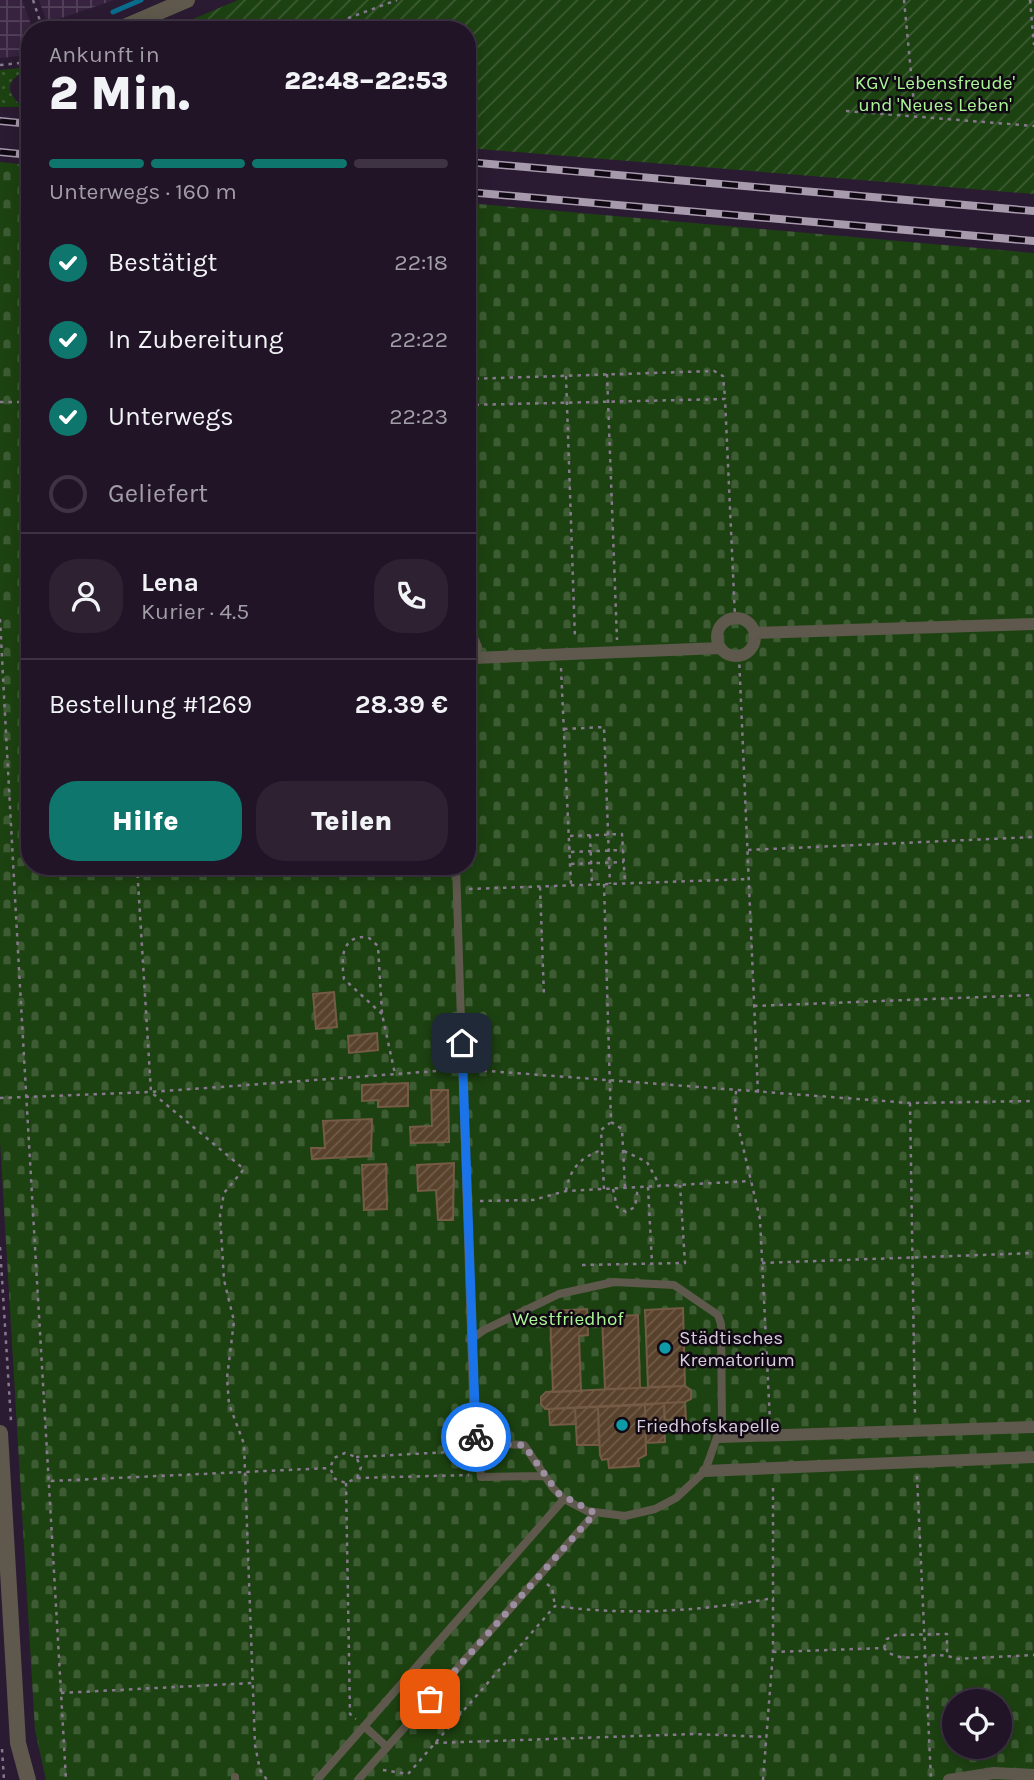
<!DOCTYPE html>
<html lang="de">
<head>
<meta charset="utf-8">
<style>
  :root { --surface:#201426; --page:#2d2132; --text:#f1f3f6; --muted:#a29ea7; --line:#3d3343; --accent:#0f766e }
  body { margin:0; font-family:Karla,sans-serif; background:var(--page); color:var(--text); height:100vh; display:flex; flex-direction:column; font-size:26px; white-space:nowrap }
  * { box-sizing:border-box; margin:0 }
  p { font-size:23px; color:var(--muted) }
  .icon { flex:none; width:38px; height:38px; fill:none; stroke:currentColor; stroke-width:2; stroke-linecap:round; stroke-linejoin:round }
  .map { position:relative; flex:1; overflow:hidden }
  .side { position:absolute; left:21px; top:21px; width:455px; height:854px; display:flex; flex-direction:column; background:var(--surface); border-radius:28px; box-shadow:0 4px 18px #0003,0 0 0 2px var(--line) }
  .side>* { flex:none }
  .fabs { position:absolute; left:942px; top:1689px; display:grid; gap:14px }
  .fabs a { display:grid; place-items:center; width:70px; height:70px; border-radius:50%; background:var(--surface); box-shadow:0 4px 18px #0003,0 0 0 2px var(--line); font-size:35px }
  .pin { position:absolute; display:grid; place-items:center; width:60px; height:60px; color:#fff; margin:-30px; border-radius:14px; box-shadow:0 4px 10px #0006 }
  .courier { position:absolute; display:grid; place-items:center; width:70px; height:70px; margin:-35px; border:5px solid #1a73e8; border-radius:50%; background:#fff; color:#222; box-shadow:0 2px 9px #0007 }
  .summary em { font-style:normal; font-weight:800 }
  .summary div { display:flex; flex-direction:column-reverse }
  .summary { display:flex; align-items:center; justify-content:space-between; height:119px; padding:0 28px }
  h1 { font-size:46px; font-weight:800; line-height:52px }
  .bar { display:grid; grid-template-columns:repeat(4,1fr); gap:10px 7px; align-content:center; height:84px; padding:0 28px }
  .bar i { height:9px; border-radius:5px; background:var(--line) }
  .bar .on { background:var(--accent) }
  .bar p { grid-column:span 4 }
  .line { display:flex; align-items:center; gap:18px; padding:0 28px; border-top:2px solid var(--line) }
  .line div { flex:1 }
  .round { display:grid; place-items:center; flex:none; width:74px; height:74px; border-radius:28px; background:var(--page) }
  ol { padding:0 28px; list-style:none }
  li { display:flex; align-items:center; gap:21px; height:77px }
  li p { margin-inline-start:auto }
  li .icon { padding:7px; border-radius:50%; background:var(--accent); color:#fff; stroke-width:4 }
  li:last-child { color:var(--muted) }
  li i { width:38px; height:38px; border:4px solid var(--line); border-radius:50% }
  .action { display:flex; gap:14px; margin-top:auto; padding:14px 28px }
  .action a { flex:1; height:80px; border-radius:28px; background:var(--accent); color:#fff; font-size:28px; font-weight:800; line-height:80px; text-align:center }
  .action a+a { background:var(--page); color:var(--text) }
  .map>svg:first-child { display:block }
</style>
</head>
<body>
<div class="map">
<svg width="1034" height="1780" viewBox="0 0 1034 1780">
  <defs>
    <pattern id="industrial-grid" width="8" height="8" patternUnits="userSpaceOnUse" patternTransform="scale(1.75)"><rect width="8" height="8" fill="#37233f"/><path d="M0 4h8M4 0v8" fill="none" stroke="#53425a"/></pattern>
    <pattern id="grass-dots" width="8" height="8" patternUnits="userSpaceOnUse" patternTransform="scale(1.75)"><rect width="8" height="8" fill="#1d4211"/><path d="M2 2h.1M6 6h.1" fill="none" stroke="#3d5c33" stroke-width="1.8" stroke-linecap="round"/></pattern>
    <pattern id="cemetery-stones" width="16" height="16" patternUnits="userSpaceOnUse" patternTransform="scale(1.75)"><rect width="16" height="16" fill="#1d4211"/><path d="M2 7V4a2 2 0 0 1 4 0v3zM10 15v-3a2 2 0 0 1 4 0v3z" fill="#3d5c33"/></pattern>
    <pattern id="garden-furrows" width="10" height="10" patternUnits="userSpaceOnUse" patternTransform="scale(1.75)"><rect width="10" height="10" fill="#1d4211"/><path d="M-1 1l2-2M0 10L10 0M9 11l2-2" fill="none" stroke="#3d5c33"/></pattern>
    <pattern id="building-hatch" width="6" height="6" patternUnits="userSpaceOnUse" patternTransform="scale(1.75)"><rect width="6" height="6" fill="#59422c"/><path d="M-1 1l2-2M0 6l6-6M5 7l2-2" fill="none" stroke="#705c4a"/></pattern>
  </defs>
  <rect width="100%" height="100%" fill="#2b1b32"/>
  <path fill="url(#industrial-grid)" d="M0,0H22L33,30H30V55L0,58Z
    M39,0H114L47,23Z"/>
  <path fill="url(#grass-dots)" d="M30,67C11,80 0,85 22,107H0V70Z"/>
  <path fill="url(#cemetery-stones)" fill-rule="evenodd" d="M0,162L30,165V866H467V203L1034,253V1780H46L35,1730L0,1141ZM954,1701H999V1746H954Z"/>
  <path fill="url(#garden-furrows)" d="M238,0H1034V194L467,148V30H167Z"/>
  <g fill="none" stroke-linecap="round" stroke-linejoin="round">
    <path stroke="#096c8d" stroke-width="5" d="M113,12L141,0"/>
  </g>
  <path fill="url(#building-hatch)" stroke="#745b45" stroke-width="2" d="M334,992L337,1027L316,1029L313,994Z
    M377,1033L378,1050L349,1053L348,1036Z
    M408,1083V1106L378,1107V1100L362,1101V1085Z
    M431,1090H448L449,1142L411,1143L410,1127L432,1126Z
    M372,1119L371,1156L312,1159L311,1148H325L323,1121Z
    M454,1163L453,1220H438L436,1190L418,1191L417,1165Z
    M386,1164L387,1209L364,1210L362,1165Z
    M683,1308L685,1386L648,1387L645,1310Z
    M587,1309L588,1335L579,1336L581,1391L553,1392L550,1311Z
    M638,1315L640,1388L605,1389L602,1317Z
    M685,1386L691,1390V1399L685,1402L545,1409L541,1404V1397L546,1392Z
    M685,1402L686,1419L665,1420L664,1403Z
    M664,1403L665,1442L646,1443L645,1405Z
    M645,1405L646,1455L638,1459L639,1466L609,1468L608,1459L602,1460L600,1455L598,1407Z
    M598,1407L599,1445H577L575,1408Z
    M575,1408L576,1424L550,1425L549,1409Z"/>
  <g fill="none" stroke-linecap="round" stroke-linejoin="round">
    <path stroke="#87798d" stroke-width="2.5" stroke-dasharray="3.5 5" stroke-linecap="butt" d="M33,0L43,30
      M904,0L915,114
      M1030,0L1034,45
      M316,30L397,0
      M0,65L30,62
      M846,111L1034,126
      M607,374L617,640
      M566,376L575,639
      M467,379L714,371L723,376L725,398
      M0,402H30
      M467,405L725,399L735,617
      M0,619C20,1006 44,1393 66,1780
      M739,656L758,1093
      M561,668L571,885
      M564,729L604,727L610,884
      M590,835L592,885
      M570,836L622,834L625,883
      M748,850L1034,837
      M571,852L623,850
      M571,864L624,862
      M137,866L151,1092L244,1169L224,1193L220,1215L224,1280L234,1321L227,1378L229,1404L244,1444L255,1745L260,1770L267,1780
      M604,884L611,1122L622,1129L625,1188
      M540,887L544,996
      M469,889L749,879
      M754,1006L1034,995
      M382,1014L344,979C341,958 341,935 368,937L378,946L382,1014L395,1074
      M475,1070L910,1103L1034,1101
      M736,1091L735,1113L760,1219L770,1421
      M0,1098L151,1092L451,1070
      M910,1103L915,1417
      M624,1151L647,1162L660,1186
      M648,1187L652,1263
      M604,1189L601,1130L610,1123
      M613,1189L617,1207L626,1212L635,1207L638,1187
      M566,1191C570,1168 581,1157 602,1150
      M480,1201L533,1200L566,1191L751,1181
      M0,1247L11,1421
      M762,1263L1034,1253
      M582,1265L685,1263L680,1185
      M356,1457L468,1451
      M917,1476L931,1780
      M357,1478L361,1467L356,1457L345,1453L334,1458L330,1468L335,1479L346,1483L357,1478L469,1475
      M51,1481L330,1468
      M346,1483L350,1714L356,1719
      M547,1584L552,1588L555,1606
      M884,1648L887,1639L896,1635L947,1634V1655
      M773,1652L884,1648C901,1669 934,1647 956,1659L1034,1655
      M61,1693L252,1683
      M443,1704L462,1713
      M435,1743L695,1734L767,1737
      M2,1749L4,1780
      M383,1770L408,1774L555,1606C629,1616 701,1611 774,1598
      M763,1780L773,1652V1483"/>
    <path stroke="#5e594c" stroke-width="8" d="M456,866L474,1425L475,1436L482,1443
      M470,1340L484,1330L559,1294L614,1282L674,1285L718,1315L721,1324L722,1423L705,1471L676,1498L655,1509L625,1516L587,1511L564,1499L553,1488L524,1445L482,1443L478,1450L481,1477L544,1476
      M364,1726L387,1747
      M235,1777V1780
      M317,1780L564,1499
      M358,1780L595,1513"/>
    <path stroke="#5e594c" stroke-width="12" d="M717 637a19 19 0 1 1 38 0a19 19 0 1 1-38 0Z
      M467,626L476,647L467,669
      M755,633L1034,624
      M474,658L720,648
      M719,1437L1034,1427
      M705,1471L1034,1457
      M949,1780L994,1773L1034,1775"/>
    <path stroke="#5e594c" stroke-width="16" d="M117,30L187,0
      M0,1433L18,1743L28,1780"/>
    <defs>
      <path id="rail" d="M0,121L30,124
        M0,152L30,155
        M467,162L1034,211
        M467,192L1034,241"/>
    </defs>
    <use href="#rail" stroke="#a69aac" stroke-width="8"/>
    <use href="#rail" stroke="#100913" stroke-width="5" stroke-dasharray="16" stroke-linecap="butt"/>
  </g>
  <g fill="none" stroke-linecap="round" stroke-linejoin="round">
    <path stroke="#9b8fa1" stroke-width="7" stroke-dasharray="0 12.6" d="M430,1699L595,1513L558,1493L524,1445L486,1444L476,1437"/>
    <path stroke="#1a73e8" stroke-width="9" d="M462,1043L476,1437"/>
  </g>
  <g fill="#0f9aa8" stroke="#100913" stroke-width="2.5">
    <circle cx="665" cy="1348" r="7"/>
    <circle cx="622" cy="1425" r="7"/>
  </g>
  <g text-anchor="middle" stroke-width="5" stroke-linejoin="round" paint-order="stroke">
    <g font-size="19" fill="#aaf695" stroke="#100913">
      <text x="935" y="89">KGV 'Lebensfreude'<tspan x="935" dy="22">und 'Neues Leben'</tspan></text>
      <text x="568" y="1325">Westfriedhof</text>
    </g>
    <g font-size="19" fill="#d8cddd" stroke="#100913" text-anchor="start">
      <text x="679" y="1344">Städtisches<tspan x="679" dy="22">Krematorium</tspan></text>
      <text x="636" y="1432">Friedhofskapelle</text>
    </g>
  </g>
</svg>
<div class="fabs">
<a><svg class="icon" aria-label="locate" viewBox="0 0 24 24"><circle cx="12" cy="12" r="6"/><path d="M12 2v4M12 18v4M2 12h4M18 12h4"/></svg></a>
</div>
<div class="pin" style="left:430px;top:1699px;background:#ea580c"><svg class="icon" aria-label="bag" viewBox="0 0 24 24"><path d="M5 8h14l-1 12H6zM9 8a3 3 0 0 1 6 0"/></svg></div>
<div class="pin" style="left:462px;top:1043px;background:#1f2937"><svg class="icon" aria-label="home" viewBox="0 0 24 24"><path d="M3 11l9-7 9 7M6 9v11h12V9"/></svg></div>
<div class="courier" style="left:476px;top:1437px"><svg class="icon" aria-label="bike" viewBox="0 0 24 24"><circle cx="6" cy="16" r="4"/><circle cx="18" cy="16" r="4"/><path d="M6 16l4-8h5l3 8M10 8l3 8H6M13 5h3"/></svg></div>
<section class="side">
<div class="summary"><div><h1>2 Min.</h1><p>Ankunft in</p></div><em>22:48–22:53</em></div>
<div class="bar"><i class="on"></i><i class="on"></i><i class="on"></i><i></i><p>Unterwegs · 160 m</p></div>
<ol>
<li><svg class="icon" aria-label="check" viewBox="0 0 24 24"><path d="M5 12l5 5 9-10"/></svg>Bestätigt<p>22:18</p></li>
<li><svg class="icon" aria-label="check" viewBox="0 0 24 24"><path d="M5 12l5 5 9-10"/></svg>In Zubereitung<p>22:22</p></li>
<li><svg class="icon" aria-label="check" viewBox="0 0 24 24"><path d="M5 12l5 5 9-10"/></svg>Unterwegs<p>22:23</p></li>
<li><i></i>Geliefert</li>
</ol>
<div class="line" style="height:126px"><a class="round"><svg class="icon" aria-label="person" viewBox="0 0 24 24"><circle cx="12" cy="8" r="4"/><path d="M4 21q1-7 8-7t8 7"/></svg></a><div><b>Lena</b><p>Kurier · 4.5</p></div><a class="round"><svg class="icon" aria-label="phone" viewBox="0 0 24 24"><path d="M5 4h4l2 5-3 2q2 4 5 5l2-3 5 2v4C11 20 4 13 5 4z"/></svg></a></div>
<div class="line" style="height:91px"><div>Bestellung #1269</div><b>28.39 €</b></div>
<div class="action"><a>Hilfe</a><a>Teilen</a></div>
</section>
</div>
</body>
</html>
